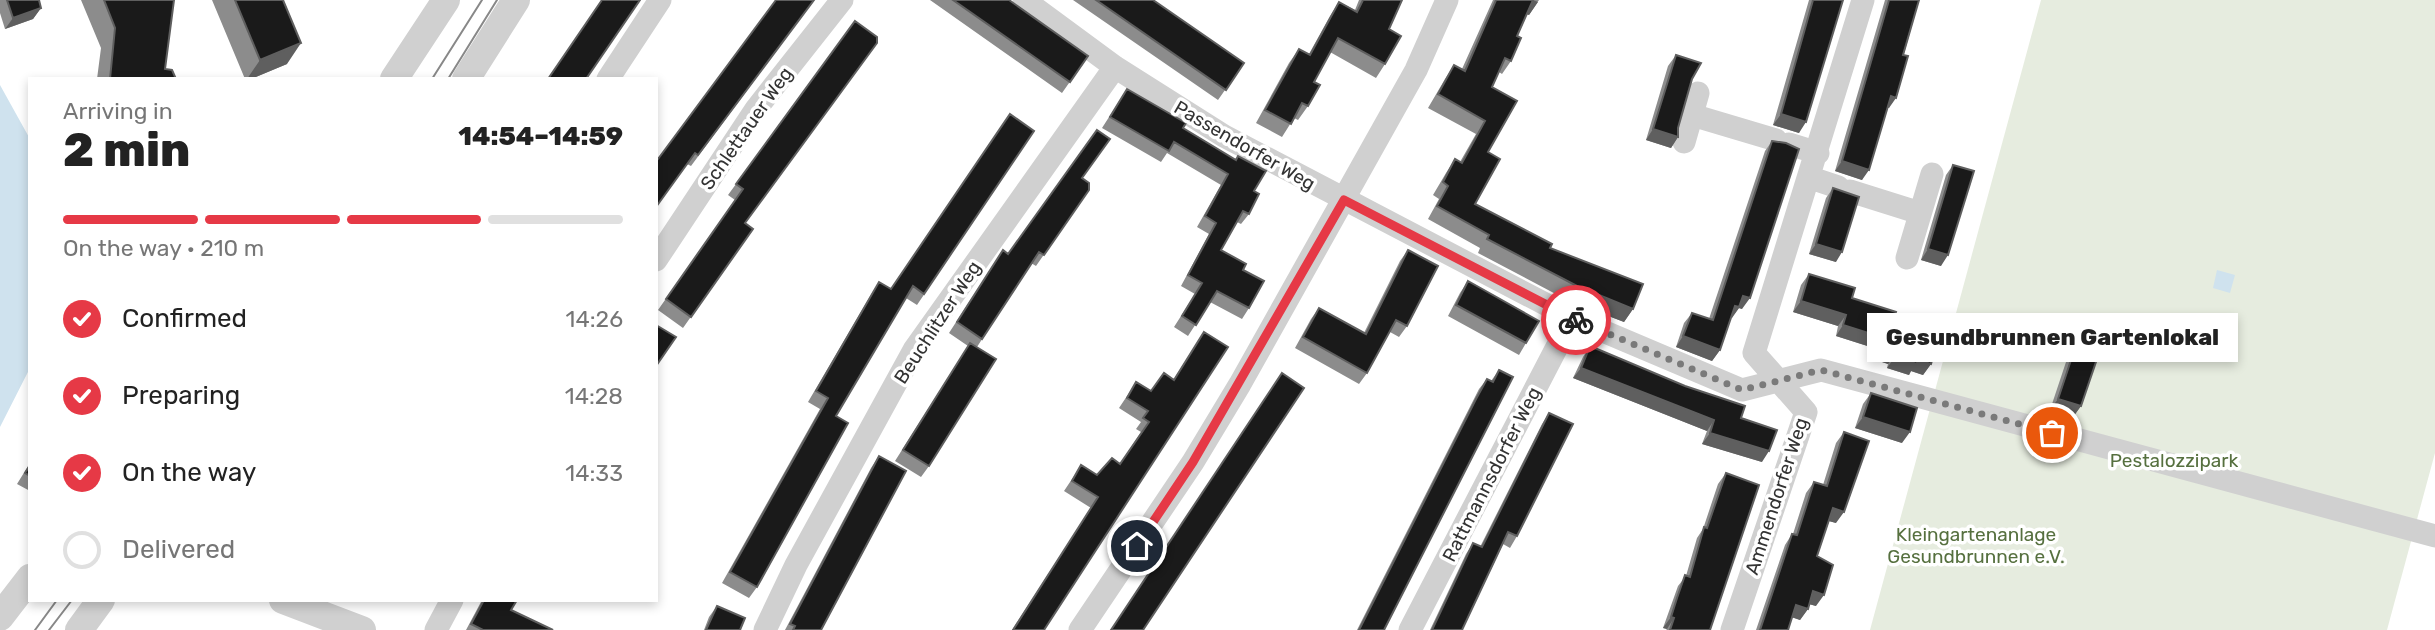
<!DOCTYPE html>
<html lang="en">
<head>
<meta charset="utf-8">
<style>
  :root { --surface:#fff; --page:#f6f6f6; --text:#222; --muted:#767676; --line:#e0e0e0; --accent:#e63946 }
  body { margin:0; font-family:Rubik,sans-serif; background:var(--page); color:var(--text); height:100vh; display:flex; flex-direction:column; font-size:26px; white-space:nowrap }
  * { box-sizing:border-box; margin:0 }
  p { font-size:23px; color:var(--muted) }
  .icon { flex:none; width:38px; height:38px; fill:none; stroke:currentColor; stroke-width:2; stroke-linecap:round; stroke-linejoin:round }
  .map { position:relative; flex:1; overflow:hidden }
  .sheet { position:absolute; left:28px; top:77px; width:630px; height:525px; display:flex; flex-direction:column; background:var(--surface); border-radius:0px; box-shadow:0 4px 10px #0003 }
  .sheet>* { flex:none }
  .pin { position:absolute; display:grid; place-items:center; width:60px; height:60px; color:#fff; margin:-30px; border:4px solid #fff; border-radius:50%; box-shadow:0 2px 7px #0007 }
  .courier { position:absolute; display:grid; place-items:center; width:70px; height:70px; margin:-35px; border:5px solid #e63946; border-radius:50%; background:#fff; color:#222; box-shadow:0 2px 9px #0007 }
  .bubble { position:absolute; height:49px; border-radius:0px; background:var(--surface); box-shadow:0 4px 10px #0003; font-size:23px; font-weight:800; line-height:49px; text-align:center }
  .overview em { font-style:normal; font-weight:800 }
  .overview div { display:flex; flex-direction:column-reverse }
  .overview { display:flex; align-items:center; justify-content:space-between; height:119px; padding:0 35px }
  h1 { font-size:46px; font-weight:800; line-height:52px }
  .bar { display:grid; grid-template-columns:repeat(4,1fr); gap:10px 7px; align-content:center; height:84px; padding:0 35px }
  .bar i { height:9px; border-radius:5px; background:var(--line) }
  .bar .selected { background:var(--accent) }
  .bar p { grid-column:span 4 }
  ol { padding:0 35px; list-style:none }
  li { display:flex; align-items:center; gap:21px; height:77px }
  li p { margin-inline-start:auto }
  li .icon { padding:7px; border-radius:50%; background:var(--accent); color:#fff; stroke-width:4 }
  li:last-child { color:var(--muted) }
  li i { width:38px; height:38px; border:4px solid var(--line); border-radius:50% }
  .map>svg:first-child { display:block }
</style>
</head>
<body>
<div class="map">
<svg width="2435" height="630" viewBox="0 0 2435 630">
  <rect width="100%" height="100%" fill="#fff"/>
  <path fill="#e6ecdf" d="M2041,0H2435V453L2387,630H1870Z"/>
  <path fill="#cfe2ee" d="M0,85L30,139V368L0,427Z
    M2217,270L2235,275L2230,293L2213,288Z"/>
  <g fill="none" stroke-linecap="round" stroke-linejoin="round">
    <path stroke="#d0d0d0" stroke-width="23" d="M1024,0L1115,67L1224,136L1572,318L1742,390L1821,370L2435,536
      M608,79L660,0
      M1692,115L1776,140
      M1684,142L1698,93
      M1789,144L1818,153
      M1811,178L1838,187
      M1850,191L1920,213
      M1907,258L1932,174
      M656,260L756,109L842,0
      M436,630L452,600
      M765,630L796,565L914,350L1115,67
      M1080,630L1193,462L1240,384L1416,70L1447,0
      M1410,630L1572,318
      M1732,630L1806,412L1754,353L1863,0"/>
    <path stroke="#d0d0d0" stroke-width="28" d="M394,79L446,0
      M466,79L516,0
      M283,600L362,630
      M0,617L30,578
      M79,630L101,600"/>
    <path stroke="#888" stroke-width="2" d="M432,79L482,0
      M448,79L497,0
      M35,630L57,600
      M49,630L72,600"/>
  </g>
  <path fill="#8c8c8c" d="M0,0H39L41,8L33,19L5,29L0,13Z
    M81,0H174L165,69L176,79H97L101,48Z
    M212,0H283L287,64L251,79H245Z
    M814,0L691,166L687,164L658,159Z
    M930,0H1009L1088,56L1062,93Z
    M1073,0H1153L1244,63L1218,100Z
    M1359,0H1402L1389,29L1385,64L1376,78L1330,52L1314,82L1308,106L1298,120L1294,118L1282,137L1256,123L1289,63L1299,49L1309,54L1330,16L1339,2L1355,10Z
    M1493,0H1539L1529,15L1526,14L1517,36L1511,61L1502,74L1499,72L1492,87L1488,152L1475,204L1550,248L1633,309L1624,322L1567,300L1478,253L1480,248L1428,219L1439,199L1433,195L1446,173L1455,159L1460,162L1476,134L1428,108L1445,79L1454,65L1462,69Z
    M1809,0H1843L1799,133L1773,125Z
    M1885,0H1919L1889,108L1887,107L1862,180L1835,171Z
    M855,21L745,223L753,229L683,328L658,310L735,200L728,195Z
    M1676,55L1692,79L1678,128V137L1671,148L1646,140L1668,66Z
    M1127,89L1183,128L1254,191L1249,214L1241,224L1237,222L1221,250L1243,270L1249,308L1242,319L1210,302L1188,336L1174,327L1195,294L1181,286L1209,234L1197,227L1221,185L1167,153L1161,162L1102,128Z
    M1034,131L917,305L906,298L836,416L757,587L749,598L722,583L820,409L808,402L872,293L879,282L891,289Z
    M1772,141L1742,309L1739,308L1731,318L1720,350L1712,361L1676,347L1684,323L1692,313L1709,319L1765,151Z
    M1953,165L1941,266L1921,260L1946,175Z
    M1082,178L1089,190L1036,266L1031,263L977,347L929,466L921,477L895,461L968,346L949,333L995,262L1008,254Z
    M1833,188L1836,262L1809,254L1826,198Z
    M1408,250L1407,326L1399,337L1390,332L1367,373L1359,384L1295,348L1311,319L1319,308L1364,333L1400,261Z
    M1809,274L1893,321L1931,364L1923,375L1911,371L1909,375L1887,368L1888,364L1876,360L1880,350L1836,336L1838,326L1793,312L1801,285Z
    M1468,281L1526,343L1519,355L1448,316L1460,293Z
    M1204,332L1044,630H1012L1091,508L1064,491L1074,476L1081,465L1097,475L1120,464L1141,432L1136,429L1141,422L1119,408L1129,393L1136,382L1151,391L1174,379Z
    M2077,342L2081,406L2073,417L2050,410L2069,353Z
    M1590,346L1741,418L1762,462L1702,444L1707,431L1573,378L1583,357Z
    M1499,370L1384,630H1357L1479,389L1487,379L1491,381Z
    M1871,393L1902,443L1855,428L1863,404Z
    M1549,413L1517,536L1510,548L1503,544L1462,630H1430L1466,554L1473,543L1480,547L1542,424Z
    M1844,432L1836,523L1829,521L1817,556L1816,606L1809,604L1808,609L1800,620L1792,617L1788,630H1756L1785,545L1792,534H1793L1806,493L1814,482L1823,485L1836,443Z
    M879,456L821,630H785L871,468Z
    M30,463V491L17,484Z
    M1726,473L1710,630H1666L1667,629L1663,628L1678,586L1686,576L1697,538L1703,529L1718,484Z
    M482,600H517L511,610L553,630H466Z
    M717,606L740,630H704L709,617Z"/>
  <path fill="#5f5f5f" d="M1533,0L1538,2L1529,15L1524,13Z
    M41,8L33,19L5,29L13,18Z
    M301,43L287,64L251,79H247L260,60Z
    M1891,96L1896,98L1889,108L1884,106Z
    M1781,114L1806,122L1799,133L1773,125Z
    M1653,129L1678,137L1671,148L1646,140Z
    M1842,161L1869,170L1862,180L1835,171Z
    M1816,244L1842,252L1836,262L1809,254Z
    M1928,249L1948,255L1941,266L1921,260Z
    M1577,286L1633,309L1624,322L1567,300Z
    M1743,296L1750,298L1742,309L1739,308L1732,318L1728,316Z
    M1801,301L1846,315L1838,326L1793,312Z
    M1843,325L1887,339L1880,350L1836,336Z
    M1683,336L1720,350L1712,361L1676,347Z
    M1884,349L1896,353L1888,364L1876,360Z
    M1895,357L1918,360L1931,364L1923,375L1911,371L1909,375L1887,368Z
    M1581,368L1714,420L1707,431L1573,378Z
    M2058,399L2081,406L2073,417L2050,410Z
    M1863,417L1910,432L1902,443L1855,428Z
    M1710,433L1769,451L1762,462L1702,444Z
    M1833,508L1844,512L1836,523L1825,520Z
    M1813,591L1824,595L1816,606L1805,603Z
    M1796,605L1808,609L1800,620L1788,616Z
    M1671,617L1674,618L1667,629L1663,628Z"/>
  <path fill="#1a1a1a" stroke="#5f5f5f" stroke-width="2" d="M7,0H39L41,8L13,18Z
    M104,0H174L165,69L172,70L176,79H110L115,28Z
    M235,0H283L301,43L260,60Z
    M602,0H640L586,79H548Z
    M776,0H814L698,155L695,153L656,207V158L658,159Z
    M953,0H1009L1088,56L1070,82Z
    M1096,0H1153L1244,63L1226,90Z
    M1363,0H1402L1389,29L1401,36L1385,64L1338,38L1314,82L1320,85L1308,106L1302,103L1291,124L1265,110L1299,49L1310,55L1339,2L1357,12Z
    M1496,0H1533L1517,36L1521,38L1511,61L1505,58L1492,87L1517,101L1488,152L1500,159L1475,204L1552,244L1550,248L1643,284L1633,309L1577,286L1487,239L1489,235L1437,206L1448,186L1443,182L1455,159L1462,163L1485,121L1438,94L1454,65L1465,71Z
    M1813,0H1843L1806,122L1781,114Z
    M1889,0H1919L1903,55L1908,56L1896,98L1891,96L1869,170L1842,161Z
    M855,21L877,37V43L745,223L753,229L691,317L666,299L743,189L736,184Z
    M1676,55L1701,63L1692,79L1678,128V137L1653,129Z
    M1127,89L1186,123L1183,128L1236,160L1238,156L1266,171L1254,191L1259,194L1249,214L1243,211L1221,250L1246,264L1243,270L1264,281L1249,308L1217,291L1196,325L1182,316L1202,283L1188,275L1216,223L1205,216L1228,174L1174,142L1169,151L1110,117Z
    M1010,114L1034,131L924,294L913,286L836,416L848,423L757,587L730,572L828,398L816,391L879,282L891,289Z
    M1097,130L1110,139L1082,178L1089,183V190L1044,255L1039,252L982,339L957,322L1003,250L1008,254Z
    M1772,141L1786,143L1799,149L1750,298L1743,296L1739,307L1735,306L1720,350L1683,336L1692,313L1713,320Z
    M1953,165L1974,171L1948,255L1928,249Z
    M1833,188L1859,197L1842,252L1816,244Z
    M1408,250L1438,266L1407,326L1396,320L1367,373L1303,337L1319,308L1366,334Z
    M1809,274L1855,288L1852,298L1896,312L1893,321L1939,336L1931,364L1918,360L1917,364L1895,357L1896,353L1884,349L1887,339L1843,325L1846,315L1801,301Z
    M1468,281L1539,321L1526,343L1456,305Z
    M656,325L676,337L656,366Z
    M1204,332L1228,347L1044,630H1013L1098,497L1072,481L1081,465L1097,475L1112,458L1120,464L1149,422L1143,418L1148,411L1127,398L1136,382L1151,391L1164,373L1174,380Z
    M2077,342L2100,350L2081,406L2058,399Z
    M970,343L996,359L929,466L903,450Z
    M1590,346L1685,386L1745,406L1741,418L1777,430L1769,451L1710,433L1714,420L1581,368Z
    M1499,370L1513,377L1384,630H1359L1476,399L1487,379L1493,382Z
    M1282,373L1304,388L1143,630H1111Z
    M1871,393L1917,408L1910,432L1863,417Z
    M1549,413L1573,424L1517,536L1508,532L1462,630H1432L1473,543L1482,547Z
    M1844,432L1869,441L1844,512L1833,508L1817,556L1833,565L1824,595L1813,591L1808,609L1796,605L1788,630H1760L1792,534L1797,535L1814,482L1827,486Z
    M879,456L906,471L821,630H793L795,626L790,624Z
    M30,465V476L25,473Z
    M1726,473L1759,485L1710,630H1670L1674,618L1671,617L1677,598L1685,575L1690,577L1704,527L1707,528Z
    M484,600H517L511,610L553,630H483L471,624Z
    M717,606L745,618L740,630H706Z"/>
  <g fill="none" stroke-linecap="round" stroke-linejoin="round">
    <path stroke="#7a7a7a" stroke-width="7" stroke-dasharray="0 12.6" d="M1576,320L1742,390L1821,370L2052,433"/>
    <path stroke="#e63946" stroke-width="9" d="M1137,546L1193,462L1344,200L1576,320"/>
  </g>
  <g text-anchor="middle" stroke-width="7" stroke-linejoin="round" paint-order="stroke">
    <g font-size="19" fill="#333" stroke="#fff">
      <text transform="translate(746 128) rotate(-55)" y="7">Schlettauer Weg</text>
      <text transform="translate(1245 145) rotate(30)" y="7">Passendorfer Weg</text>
      <text transform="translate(937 322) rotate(-57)" y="7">Beuchlitzer Weg</text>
      <text transform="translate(1491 474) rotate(-63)" y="7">Rattmannsdorfer Weg</text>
      <text transform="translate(1776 496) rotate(-72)" y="7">Ammendorfer Weg</text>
    </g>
    <g font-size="19" fill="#56703f" stroke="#fff">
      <text x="2174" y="467">Pestalozzipark</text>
      <text x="1976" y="541">Kleingartenanlage<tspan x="1976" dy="22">Gesundbrunnen e.V.</tspan></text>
    </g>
  </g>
</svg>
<div class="pin" style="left:2052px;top:433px;background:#ea580c"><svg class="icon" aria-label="bag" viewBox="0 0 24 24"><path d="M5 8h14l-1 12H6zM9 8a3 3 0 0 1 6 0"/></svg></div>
<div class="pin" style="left:1137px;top:546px;background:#1f2937"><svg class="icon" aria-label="home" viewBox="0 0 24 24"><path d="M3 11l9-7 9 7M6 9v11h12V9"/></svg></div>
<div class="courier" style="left:1576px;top:320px"><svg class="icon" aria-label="bike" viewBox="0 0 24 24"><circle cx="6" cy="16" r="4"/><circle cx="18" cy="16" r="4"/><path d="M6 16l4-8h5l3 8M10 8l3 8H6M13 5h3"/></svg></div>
<div class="bubble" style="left:1867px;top:313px;width:371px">Gesundbrunnen Gartenlokal</div>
<section class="sheet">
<div class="overview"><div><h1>2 min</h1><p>Arriving in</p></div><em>14:54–14:59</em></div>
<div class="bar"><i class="selected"></i><i class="selected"></i><i class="selected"></i><i></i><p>On the way · 210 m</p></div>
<ol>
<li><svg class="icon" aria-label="check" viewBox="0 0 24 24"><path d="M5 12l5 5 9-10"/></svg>Confirmed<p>14:26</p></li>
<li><svg class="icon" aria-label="check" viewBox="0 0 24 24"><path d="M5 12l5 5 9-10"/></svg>Preparing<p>14:28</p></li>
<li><svg class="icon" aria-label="check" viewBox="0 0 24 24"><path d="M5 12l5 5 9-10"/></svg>On the way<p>14:33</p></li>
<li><i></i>Delivered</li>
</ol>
</section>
</div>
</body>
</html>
